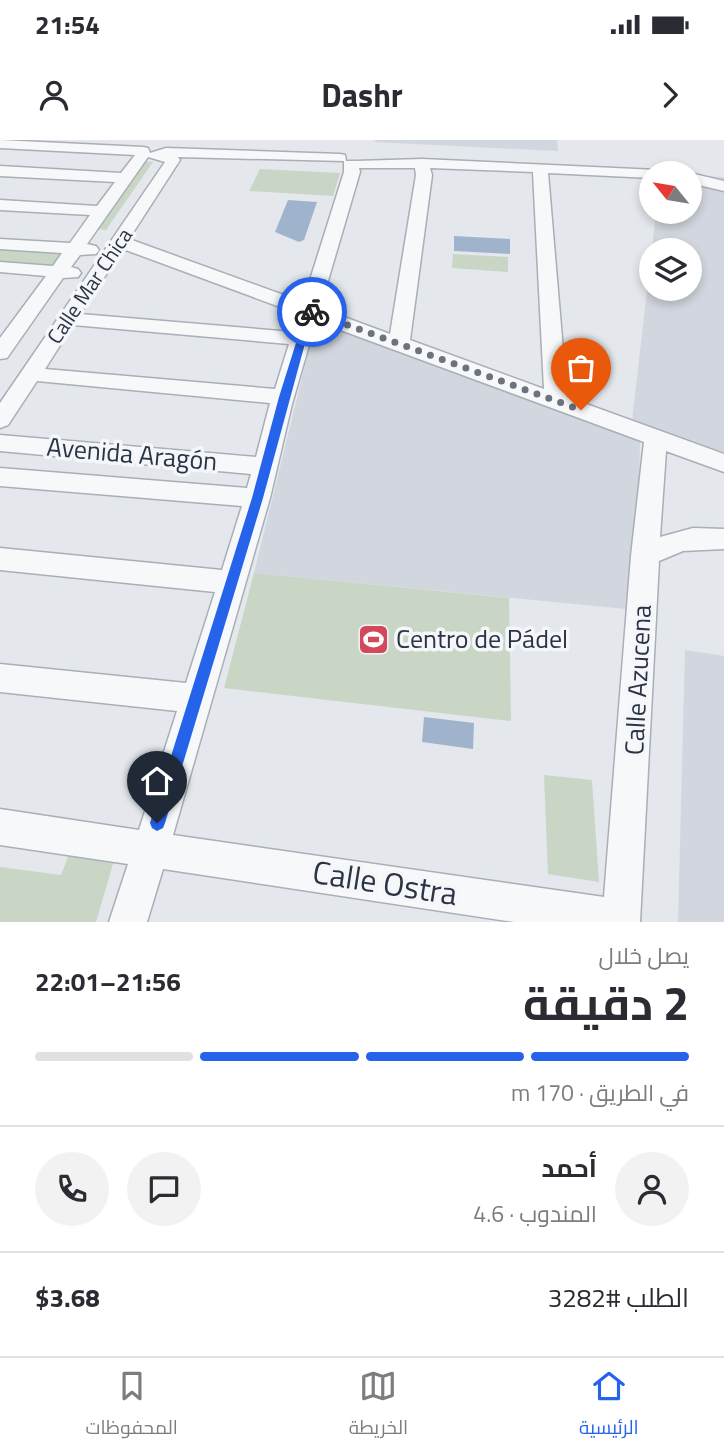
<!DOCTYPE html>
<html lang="ar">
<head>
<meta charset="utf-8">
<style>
  :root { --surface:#fff; --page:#f2f2f3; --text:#2b2b33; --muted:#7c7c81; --line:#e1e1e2; --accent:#2563eb }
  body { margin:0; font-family:"Titillium Web",Cairo,sans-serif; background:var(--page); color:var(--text); direction:rtl; height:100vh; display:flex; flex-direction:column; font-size:26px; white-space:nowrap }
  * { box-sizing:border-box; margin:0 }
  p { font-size:23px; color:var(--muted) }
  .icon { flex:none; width:38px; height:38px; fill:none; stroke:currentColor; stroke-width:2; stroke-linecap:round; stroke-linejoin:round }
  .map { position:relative; height:782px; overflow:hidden; direction:ltr }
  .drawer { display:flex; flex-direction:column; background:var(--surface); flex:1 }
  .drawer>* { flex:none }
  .needle { width:46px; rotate:300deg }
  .controls { position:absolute; left:639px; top:21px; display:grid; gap:14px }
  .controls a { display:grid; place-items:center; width:63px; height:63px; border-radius:50%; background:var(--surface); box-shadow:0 4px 10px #0003; font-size:35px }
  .pin { position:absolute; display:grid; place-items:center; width:60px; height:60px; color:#fff; margin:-72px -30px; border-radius:50% 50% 50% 0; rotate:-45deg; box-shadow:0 0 7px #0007 }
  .pin .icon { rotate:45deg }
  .courier { position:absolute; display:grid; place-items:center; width:70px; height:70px; margin:-35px; border:5px solid #2563eb; border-radius:50%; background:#fff; color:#222; box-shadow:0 2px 9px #0007 }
  .headline em { font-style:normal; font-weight:700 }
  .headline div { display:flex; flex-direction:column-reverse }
  .headline { display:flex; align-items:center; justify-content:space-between; height:119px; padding:0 35px }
  h1 { font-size:46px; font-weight:700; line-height:52px }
  .bar { display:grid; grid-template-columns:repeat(4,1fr); gap:10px 7px; align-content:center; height:84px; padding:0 35px }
  .bar i { height:9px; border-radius:5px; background:var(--line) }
  .bar .active { background:var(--accent) }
  .bar p { grid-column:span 4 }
  .line { display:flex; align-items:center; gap:18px; padding:0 35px; border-top:2px solid var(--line) }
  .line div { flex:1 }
  .round { display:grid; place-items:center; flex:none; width:74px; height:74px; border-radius:37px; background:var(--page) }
  .status { display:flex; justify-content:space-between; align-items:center; height:49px; padding:0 35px; background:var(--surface); direction:ltr }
  .status svg { height:19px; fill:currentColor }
  header { display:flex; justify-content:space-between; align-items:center; height:91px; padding:0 35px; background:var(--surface); font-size:32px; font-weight:700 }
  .menu { display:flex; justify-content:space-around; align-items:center; height:98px; border-top:2px solid var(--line); background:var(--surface); font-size:19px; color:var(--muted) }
  .menu a { display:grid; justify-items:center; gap:4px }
  .menu .active { color:var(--accent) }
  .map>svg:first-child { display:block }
</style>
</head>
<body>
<div class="status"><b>21:54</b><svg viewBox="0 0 49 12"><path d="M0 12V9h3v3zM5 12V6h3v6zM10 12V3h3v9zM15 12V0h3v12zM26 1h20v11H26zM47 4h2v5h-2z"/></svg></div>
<header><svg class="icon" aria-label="forward" viewBox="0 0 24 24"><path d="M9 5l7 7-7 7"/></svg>Dashr<svg class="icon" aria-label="person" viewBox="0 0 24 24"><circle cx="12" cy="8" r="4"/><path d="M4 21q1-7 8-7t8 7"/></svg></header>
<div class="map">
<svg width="724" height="782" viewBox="0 0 724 782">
  <rect width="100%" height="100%" fill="#e4e7ec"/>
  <path fill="#d2d6de" d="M375,0H557L558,11L375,2Z
    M690,36L724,37V318L632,281L651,117V149H690V110H652L656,72H690Z
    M316,181L640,299L637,470L254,433Z
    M685,510L724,516V782H678Z"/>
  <path fill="#c9d6c5" d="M141,21L153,22L106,90L93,89Z
    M260,29L340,33L333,56L249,51Z
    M0,109L65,113L56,125L0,121Z
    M453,114L508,117V132L452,128Z
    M254,433L509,458L511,581L224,548Z
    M544,635L592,640L599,742L548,734Z
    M70,712L115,717L96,782H0V727L61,735Z"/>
  <path fill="#9fb4cc" d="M288,60L317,62L304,100L299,102L275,92Z
    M454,96L510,99V114L454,111Z
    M424,577L474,583L473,609L422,602Z"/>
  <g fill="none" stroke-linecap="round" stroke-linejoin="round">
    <defs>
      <path id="minor" d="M0,0L143,7L148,8L150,13L166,8L340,14L345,15L346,21H356L422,19L657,30L659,33H651V38L548,33L567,257L724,314V332L666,311L660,397L693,388L724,389V409L683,411L659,421L640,782H514L163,729L147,782H109L128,724L0,705V669L139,690L177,571L0,552V524L186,543L215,452L0,430V408L222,430L242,366L0,346V328L247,348L251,334L0,311V295L256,317L270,263L37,241L8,285L0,288V263L165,22L148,17L87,104L96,106L99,110L96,114L80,115L71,127L78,129L81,133L78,137L63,138L7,218L0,219V198L46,136L0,132V122L53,126L62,113L0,109V99L70,103L90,75L0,70V60L97,66L115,42L0,36V26L121,33L135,15L0,8ZM178,17L344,21V32L303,162L129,99L180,20ZM359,28H415L416,35L390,194L320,168L360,32ZM430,28L533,32L544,249L410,200L432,35ZM123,109L299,174L293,192L80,174ZM316,181L644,302L631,416L604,757L173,695L270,358L292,264ZM73,185L289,204L275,249L45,229Z
        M690,33L724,41V51L690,43Z"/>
    </defs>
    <use href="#minor" stroke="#a9aeb7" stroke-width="3"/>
    <use href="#minor" fill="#f7f8fa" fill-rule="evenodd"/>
  </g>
  <path fill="#2563eb" d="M310,168L316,172L313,174L263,358L165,683L163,688L157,691L152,688L150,683L252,358L279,257L306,171Z"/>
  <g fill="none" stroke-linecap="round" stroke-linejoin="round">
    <path stroke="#6c737f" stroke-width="7" stroke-dasharray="0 12.6" d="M312,172L581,270"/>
  </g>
  <defs>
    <symbol id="stadium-square" viewBox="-11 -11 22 22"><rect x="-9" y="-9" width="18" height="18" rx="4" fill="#d1495b" stroke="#f4f6f9"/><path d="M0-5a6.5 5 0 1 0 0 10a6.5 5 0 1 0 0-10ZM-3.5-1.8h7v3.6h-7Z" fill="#fff"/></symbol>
  </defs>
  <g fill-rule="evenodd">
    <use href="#stadium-square" x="356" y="482" width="35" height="35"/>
  </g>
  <g text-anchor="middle" stroke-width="7" stroke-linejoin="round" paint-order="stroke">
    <g font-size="21" fill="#2b3445" stroke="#f4f6f9">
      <text transform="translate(90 146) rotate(-56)" y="7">Calle Mar Chica</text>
    </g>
    <g font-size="26" fill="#2b3445" stroke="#f4f6f9">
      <text transform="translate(132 314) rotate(5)" y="9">Avenida Aragón</text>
      <text transform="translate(638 540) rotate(-87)" y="9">Calle Azucena</text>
    </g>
    <g font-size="26" fill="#2b3445" stroke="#f4f6f9" text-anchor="start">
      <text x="396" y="508">Centro de Pádel</text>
    </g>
    <g font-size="32" fill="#2b3445" stroke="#f4f6f9">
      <text transform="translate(385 743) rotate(9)" y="11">Calle Ostra</text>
    </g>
  </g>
</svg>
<div class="controls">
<a><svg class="needle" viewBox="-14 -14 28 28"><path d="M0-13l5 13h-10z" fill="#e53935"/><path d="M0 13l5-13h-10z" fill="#7c7c81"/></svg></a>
<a><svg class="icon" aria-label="layers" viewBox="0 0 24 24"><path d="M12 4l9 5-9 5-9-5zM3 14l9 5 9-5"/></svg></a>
</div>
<div class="pin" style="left:581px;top:270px;background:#ea580c"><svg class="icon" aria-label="bag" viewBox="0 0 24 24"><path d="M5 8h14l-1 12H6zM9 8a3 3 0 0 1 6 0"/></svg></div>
<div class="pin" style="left:157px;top:683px;background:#1f2937"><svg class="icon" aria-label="home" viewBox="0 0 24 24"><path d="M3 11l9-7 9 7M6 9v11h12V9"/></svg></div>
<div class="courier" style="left:312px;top:172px"><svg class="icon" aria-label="bike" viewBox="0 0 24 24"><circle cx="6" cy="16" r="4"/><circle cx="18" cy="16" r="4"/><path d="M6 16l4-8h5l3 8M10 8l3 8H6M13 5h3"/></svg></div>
</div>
<section class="drawer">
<div class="headline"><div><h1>2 دقيقة</h1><p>يصل خلال</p></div><em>21:56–22:01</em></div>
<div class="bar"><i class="active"></i><i class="active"></i><i class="active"></i><i></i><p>في الطريق · 170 m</p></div>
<div class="line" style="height:126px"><a class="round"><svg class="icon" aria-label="person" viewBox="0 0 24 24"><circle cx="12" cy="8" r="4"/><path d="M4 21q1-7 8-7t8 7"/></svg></a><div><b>أحمد</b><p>المندوب · 4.6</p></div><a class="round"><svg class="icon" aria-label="chat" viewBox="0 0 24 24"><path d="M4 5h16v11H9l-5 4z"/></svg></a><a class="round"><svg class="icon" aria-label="phone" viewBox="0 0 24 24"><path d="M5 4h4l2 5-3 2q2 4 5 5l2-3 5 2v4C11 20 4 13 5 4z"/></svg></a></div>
<div class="line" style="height:91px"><div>الطلب #3282</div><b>$3.68</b></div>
</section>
<nav class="menu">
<a class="active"><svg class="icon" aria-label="home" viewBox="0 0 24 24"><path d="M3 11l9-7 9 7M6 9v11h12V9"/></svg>الرئيسية</a>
<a><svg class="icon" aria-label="map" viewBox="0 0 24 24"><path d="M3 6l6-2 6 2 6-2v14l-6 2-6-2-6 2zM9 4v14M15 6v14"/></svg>الخريطة</a>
<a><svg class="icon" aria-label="saved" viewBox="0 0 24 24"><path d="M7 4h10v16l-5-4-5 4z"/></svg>المحفوظات</a>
</nav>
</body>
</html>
